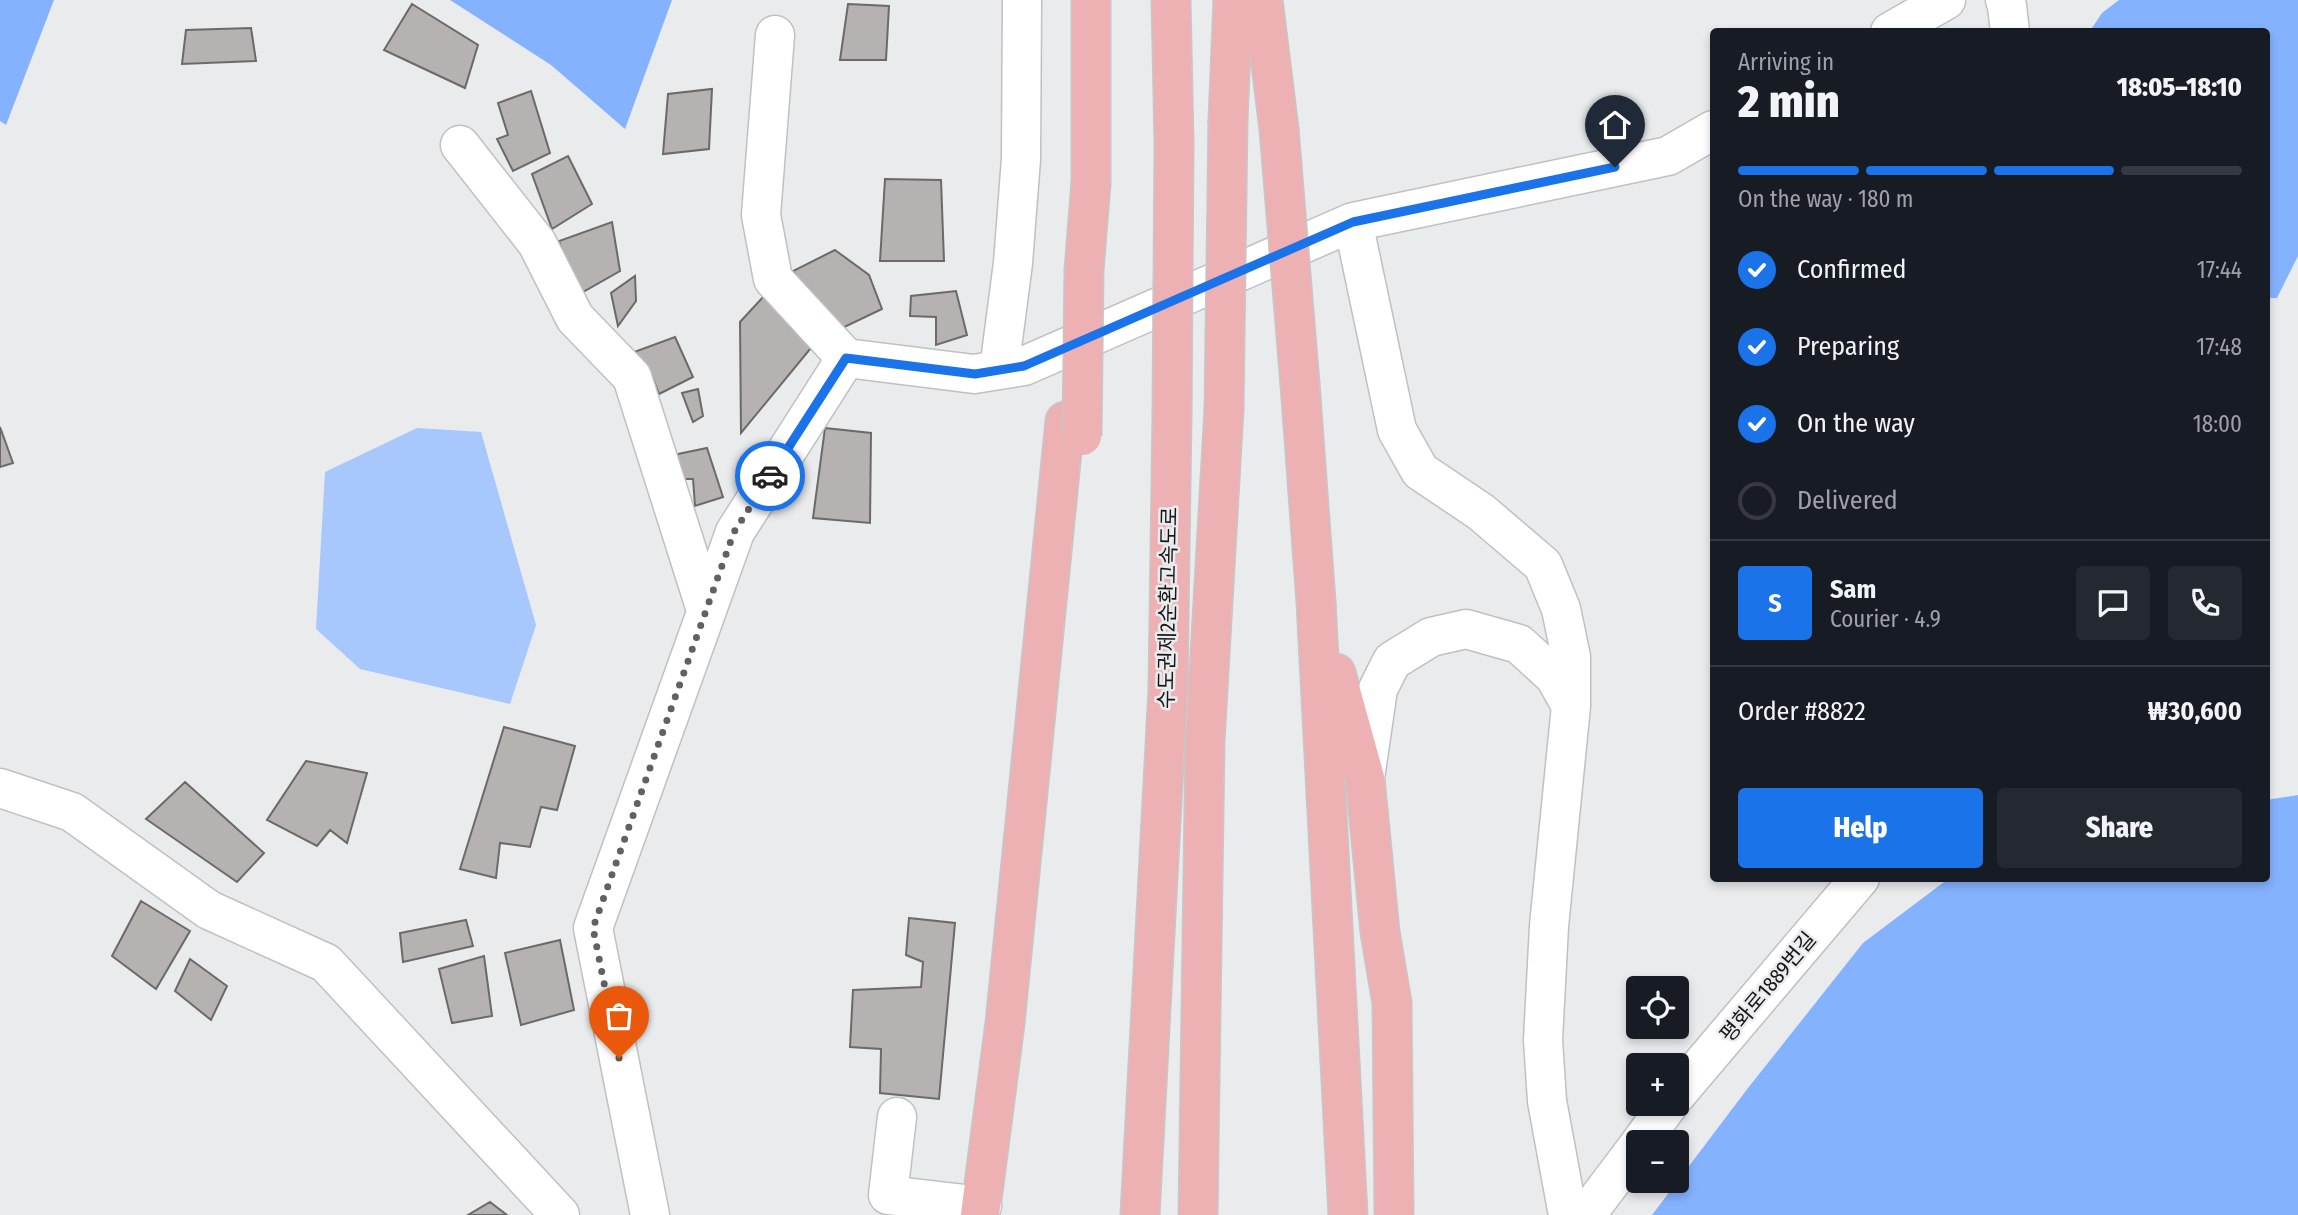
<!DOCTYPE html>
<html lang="en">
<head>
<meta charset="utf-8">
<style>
  :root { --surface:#171b24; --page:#242831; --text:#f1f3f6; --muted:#9ea1a6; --line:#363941; --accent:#1a73e8 }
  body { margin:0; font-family:"Fira Sans Condensed","Noto Sans KR",sans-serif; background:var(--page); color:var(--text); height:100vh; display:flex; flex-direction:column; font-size:26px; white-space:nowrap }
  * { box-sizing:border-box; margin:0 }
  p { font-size:23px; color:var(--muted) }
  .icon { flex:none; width:38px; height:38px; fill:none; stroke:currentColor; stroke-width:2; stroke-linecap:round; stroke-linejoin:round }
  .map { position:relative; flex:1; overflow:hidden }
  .panel { position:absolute; left:1710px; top:28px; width:560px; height:854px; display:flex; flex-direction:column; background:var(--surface); border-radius:7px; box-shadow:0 4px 10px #0003 }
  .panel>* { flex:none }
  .fabs { position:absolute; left:1626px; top:976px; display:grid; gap:14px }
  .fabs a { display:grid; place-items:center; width:63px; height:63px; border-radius:7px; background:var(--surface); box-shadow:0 4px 10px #0003; font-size:35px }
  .pin { position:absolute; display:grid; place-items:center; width:60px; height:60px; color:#fff; margin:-72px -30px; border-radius:50% 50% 50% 0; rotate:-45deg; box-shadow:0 0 7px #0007 }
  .pin .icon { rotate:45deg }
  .courier { position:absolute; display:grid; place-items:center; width:70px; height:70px; margin:-35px; border:5px solid #1a73e8; border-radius:50%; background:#fff; color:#222; box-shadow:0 2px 9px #0007 }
  .overview em { font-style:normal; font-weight:800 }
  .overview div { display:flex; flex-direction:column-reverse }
  .overview { display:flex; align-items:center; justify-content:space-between; height:119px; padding:0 28px }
  h1 { font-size:46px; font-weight:800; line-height:52px }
  .bar { display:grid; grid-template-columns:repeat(4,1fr); gap:10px 7px; align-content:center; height:84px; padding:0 28px }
  .bar i { height:9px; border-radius:5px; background:var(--line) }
  .bar .on { background:var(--accent) }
  .bar p { grid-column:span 4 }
  .line { display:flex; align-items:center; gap:18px; padding:0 28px; border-top:2px solid var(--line) }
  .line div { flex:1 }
  .round { display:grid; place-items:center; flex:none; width:74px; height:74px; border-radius:7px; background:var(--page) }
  ol { padding:0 28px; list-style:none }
  li { display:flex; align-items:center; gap:21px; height:77px }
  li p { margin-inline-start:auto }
  li .icon { padding:7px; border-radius:50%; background:var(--accent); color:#fff; stroke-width:4 }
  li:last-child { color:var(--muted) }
  li i { width:38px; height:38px; border:4px solid var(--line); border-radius:50% }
  .primary-button { display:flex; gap:14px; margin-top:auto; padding:14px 28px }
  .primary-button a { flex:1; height:80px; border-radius:7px; background:var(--accent); color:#fff; font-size:28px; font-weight:800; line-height:80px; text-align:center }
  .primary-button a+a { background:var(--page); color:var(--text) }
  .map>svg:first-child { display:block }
</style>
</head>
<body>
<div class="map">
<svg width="2298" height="1215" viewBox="0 0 2298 1215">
  <rect width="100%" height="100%" fill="#e9ebed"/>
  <path fill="#a7c7fd" d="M417,428L481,432L536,625L510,704L360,669L316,629L325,472Z"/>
  <path fill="#85b2ff" d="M0,0H54L6,125L0,121Z
    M450,0H672L625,129L551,65Z
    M2119,0H2298V256L2277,298H2266V32L2090,31L2102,13Z
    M2298,795V1215H1652L1748,1088L1863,943L1948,879L2266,878V800Z"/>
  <path fill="#b5b2b1" stroke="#6c6a69" stroke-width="2" d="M412,4L478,45L465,88L384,50Z
    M848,4L889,6L886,60H840Z
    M251,28L256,61L182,64L186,30Z
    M712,89L709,149L663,154L668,94Z
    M531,91L550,153L513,171L497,139L508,135L498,103Z
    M568,156L592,204L552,229L532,174Z
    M885,179L941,180L944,261H880Z
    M612,222L620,271L576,296L559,241Z
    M835,250L869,275L882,309L836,331L793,271Z
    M635,276L636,301L618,326L611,293Z
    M956,291L967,335L936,345V317L910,316L911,296Z
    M765,295L815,343L741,433L740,322Z
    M675,337L693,377L659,394L652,376L644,378L634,352Z
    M698,389L703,416L693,422L682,393Z
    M0,427L13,463L0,467Z
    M825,428L871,433L870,523L813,518Z
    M707,448L723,497L695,506L693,479H677L673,455Z
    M504,727L575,746L557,810L541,807L530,847L500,843L496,878L460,869Z
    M306,761L367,773L347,843L330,830L317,846L267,820Z
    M185,782L264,853L237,882L146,819Z
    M141,901L190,931L156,989L112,956Z
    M909,918L955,923L939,1099L880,1093L881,1049L850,1047L853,990L921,987L923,962L906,955Z
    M466,920L473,946L403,962L400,933Z
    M560,940L574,1010L521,1025L505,953Z
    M484,956L492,1016L452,1023L439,969Z
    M190,959L227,986L211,1020L175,991Z
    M490,1202L507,1215H468Z"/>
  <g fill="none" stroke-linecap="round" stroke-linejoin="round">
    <defs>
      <path id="minor" d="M2005,0L2007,6L2010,32
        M1890,32L1946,0
        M775,35L761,215L773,279L846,358
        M460,145L537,243L575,318L632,377L706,610
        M1353,222L1397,430L1420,471L1481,512L1543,565L1561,609L1571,657V706
        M999,370L1013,263L1021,159L1022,0
        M1365,778L1378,689L1392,661L1431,637L1466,629L1519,644L1555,677L1571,706L1549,926L1543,1040L1547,1101L1568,1215
        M0,788L72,812L209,910L326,963L560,1215
        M1676,1095L1860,878
        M897,1117L888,1195L982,1206
        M1640,1143L1669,1104
        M650,1215L593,928L735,532L846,358L974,374L1024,366L1353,222L1668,156L1713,130
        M1586,1215L1638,1146"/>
      <path id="highway" d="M1171,0L1174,143
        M1263,0L1279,129
        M1228,120L1233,0
        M1091,183V0
        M1300,384L1316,602L1348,1215
        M1336,673L1365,778L1380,932L1392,1003L1394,1215
        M980,1215L1005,1023L1065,421
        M1140,1215L1168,689L1172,414
        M1198,1215L1205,742L1224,409"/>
    </defs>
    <use href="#minor" stroke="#bfc0c2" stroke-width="41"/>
    <use href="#highway" stroke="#c7c7c7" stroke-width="41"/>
    <use href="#minor" stroke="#fff" stroke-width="38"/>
    <use href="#highway" stroke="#edb0b3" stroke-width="38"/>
    <defs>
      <path id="highway-bridge" d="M1279,129L1300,384
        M1224,409L1228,120
        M1172,414L1174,143
        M1082,436L1084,270L1091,183"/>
    </defs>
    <use href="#highway-bridge" stroke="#c7c7c7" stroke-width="41" stroke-linecap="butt"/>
    <use href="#highway-bridge" stroke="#edb0b3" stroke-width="38"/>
  </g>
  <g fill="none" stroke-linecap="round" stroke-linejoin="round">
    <path stroke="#606162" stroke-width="7" stroke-dasharray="0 12.6" d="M619,1058L593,928L734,532L770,476"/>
    <path stroke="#1a73e8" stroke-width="9" d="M770,476L846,358L975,374L1024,366L1353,222L1615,167"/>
  </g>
  <g text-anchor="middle" stroke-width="5" stroke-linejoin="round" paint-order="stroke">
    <g font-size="21" fill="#161617" stroke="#e9ebed">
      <text transform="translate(1168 608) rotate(-89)" y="7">수도권제2순환고속도로</text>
      <text transform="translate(1768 987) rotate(-50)" y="7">평화로1889번길</text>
    </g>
  </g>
</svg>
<div class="fabs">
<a><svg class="icon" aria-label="locate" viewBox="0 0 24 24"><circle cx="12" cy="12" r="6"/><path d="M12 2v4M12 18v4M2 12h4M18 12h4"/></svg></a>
<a>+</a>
<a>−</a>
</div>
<div class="pin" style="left:619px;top:1058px;background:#ea580c"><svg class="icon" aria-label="bag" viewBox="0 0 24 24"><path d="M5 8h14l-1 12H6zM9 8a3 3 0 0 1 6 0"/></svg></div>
<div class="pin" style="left:1615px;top:167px;background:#1f2937"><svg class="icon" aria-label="home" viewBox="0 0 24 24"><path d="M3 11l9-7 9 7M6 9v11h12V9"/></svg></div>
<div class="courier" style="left:770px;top:476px"><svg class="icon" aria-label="car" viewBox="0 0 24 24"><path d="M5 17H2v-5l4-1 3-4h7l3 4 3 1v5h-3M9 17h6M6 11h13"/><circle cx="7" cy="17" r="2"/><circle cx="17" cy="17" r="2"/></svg></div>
<section class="panel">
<div class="overview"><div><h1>2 min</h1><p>Arriving in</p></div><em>18:05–18:10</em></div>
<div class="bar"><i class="on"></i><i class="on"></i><i class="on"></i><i></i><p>On the way · 180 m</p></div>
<ol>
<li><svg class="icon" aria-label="check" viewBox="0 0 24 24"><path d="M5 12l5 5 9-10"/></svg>Confirmed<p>17:44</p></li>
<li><svg class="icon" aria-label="check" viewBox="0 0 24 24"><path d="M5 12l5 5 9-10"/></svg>Preparing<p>17:48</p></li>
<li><svg class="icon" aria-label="check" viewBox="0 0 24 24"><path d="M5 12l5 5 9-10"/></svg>On the way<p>18:00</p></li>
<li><i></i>Delivered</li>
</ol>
<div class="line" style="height:126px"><b class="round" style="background:var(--accent);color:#fff">S</b><div><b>Sam</b><p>Courier · 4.9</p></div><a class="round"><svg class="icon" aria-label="chat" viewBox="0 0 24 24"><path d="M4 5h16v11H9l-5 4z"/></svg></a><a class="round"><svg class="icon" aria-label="phone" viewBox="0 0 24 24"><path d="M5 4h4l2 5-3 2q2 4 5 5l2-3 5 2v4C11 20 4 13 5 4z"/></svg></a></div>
<div class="line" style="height:91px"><div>Order #8822</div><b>₩30,600</b></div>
<div class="primary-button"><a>Help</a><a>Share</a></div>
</section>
</div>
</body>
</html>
